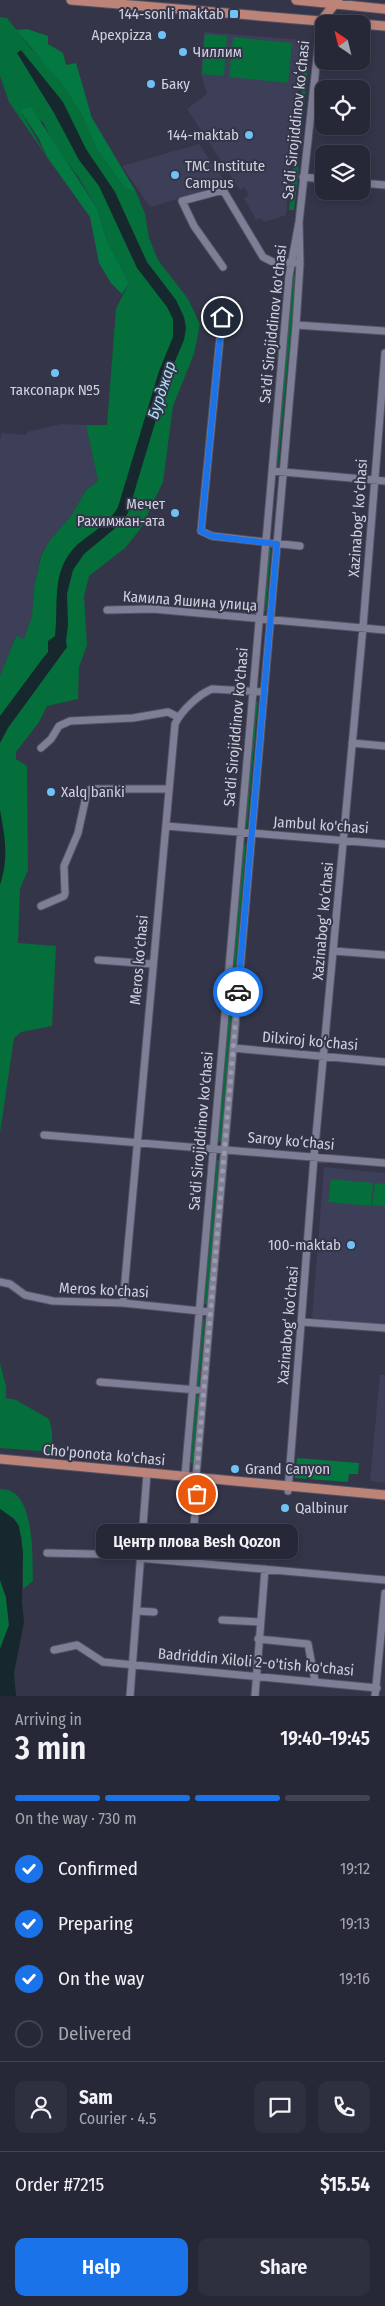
<!DOCTYPE html>
<html lang="en">
<head>
<meta charset="utf-8">
<style>
  :root { --surface:#272837; --page:#2f303f; --text:#f1f3f6; --muted:#a4a6ad; --line:#434452; --accent:#1a73e8 }
  body { margin:0; font-family:"Fira Sans Condensed",sans-serif; background:var(--page); color:var(--text); height:100vh; display:flex; flex-direction:column; font-size:19px; white-space:nowrap }
  * { box-sizing:border-box; margin:0 }
  p { font-size:16px; color:var(--muted) }
  .icon { flex:none; width:28px; height:28px; fill:none; stroke:currentColor; stroke-width:2; stroke-linecap:round; stroke-linejoin:round }
  .map { position:relative; height:1696px; overflow:hidden }
  .side { display:flex; flex-direction:column; background:var(--surface); flex:1 }
  .side>* { flex:none }
  .needle { width:32px; rotate:325deg }
  .controls { position:absolute; left:315px; top:15px; display:grid; gap:10px }
  .controls a { display:grid; place-items:center; width:55px; height:55px; border-radius:10px; background:var(--surface); box-shadow:0 2px 8px #0003,0 0 0 1px var(--line); font-size:25px }
  .pin { position:absolute; display:grid; place-items:center; width:42px; height:42px; color:#fff; margin:-21px; border:2px solid #fff; border-radius:50%; box-shadow:0 1px 5px #0007 }
  .courier { position:absolute; display:grid; place-items:center; width:50px; height:50px; margin:-25px; border:4px solid #1a73e8; border-radius:50%; background:#fff; color:#222; box-shadow:0 1px 6px #0007 }
  .bubble { position:absolute; height:35px; border-radius:10px; background:var(--surface); box-shadow:0 2px 8px #0003,0 0 0 1px var(--line); font-size:16px; font-weight:600; line-height:35px; text-align:center }
  .head em { font-style:normal; font-weight:600 }
  .head div { display:flex; flex-direction:column-reverse }
  .head { display:flex; align-items:center; justify-content:space-between; height:85px; padding:0 15px }
  h1 { font-size:32px; font-weight:600; line-height:38px }
  .bar { display:grid; grid-template-columns:repeat(4,1fr); gap:8px 5px; align-content:center; height:60px; padding:0 15px }
  .bar i { height:6px; border-radius:4px; background:var(--line) }
  .bar .current { background:var(--accent) }
  .bar p { grid-column:span 4 }
  .line { display:flex; align-items:center; gap:12px; padding:0 15px; border-top:1px solid var(--line) }
  .line div { flex:1 }
  .round { display:grid; place-items:center; flex:none; width:52px; height:52px; border-radius:10px; background:var(--page) }
  ol { padding:0 15px; list-style:none }
  li { display:flex; align-items:center; gap:15px; height:55px }
  li p { margin-inline-start:auto }
  li .icon { padding:5px; border-radius:50%; background:var(--accent); color:#fff; stroke-width:4 }
  li:last-child { color:var(--muted) }
  li i { width:28px; height:28px; border:2px solid var(--line); border-radius:50% }
  .button { display:flex; gap:10px; margin-top:auto; padding:10px 15px }
  .button a { flex:1; height:58px; border-radius:10px; background:var(--accent); color:#fff; font-size:20px; font-weight:600; line-height:58px; text-align:center }
  .button a+a { background:var(--page); color:var(--text) }
  .map>svg:first-child { display:block }
</style>
</head>
<body>
<div class="map">
<svg width="385" height="1696" viewBox="0 0 385 1696">
  <rect width="100%" height="100%" fill="#343549"/>
  <path fill="#3d3e58" d="M204,32L303,40L286,215L265,222L260,218L256,220L244,198L249,195L244,187L240,190L187,109L207,94L201,74Z
    M199,144L227,185L150,207L122,166Z
    M61,424L86,425L98,481L86,490L71,516L50,540L41,555L34,588L32,616L24,640L16,636L0,676V439L2,433L27,435V432Z
    M324,1167L385,1173V1324L312,1318Z
    M380,1375H385V1483L370,1481Z"/>
  <path fill="#046f3a" d="M0,17L7,18L32,50L46,63L61,83L83,117L96,148L125,188L136,192L145,214L149,238L158,260L188,299L200,324L194,354L173,406L163,482L141,528L125,548L89,576L84,597L87,645L79,667L78,699L47,706L39,722L16,752V759L27,766L28,870L20,889L18,943L56,946L52,1026L21,1032L14,1038L0,1133V676L16,636L24,639L32,616L34,588L41,556L50,540L71,516L86,490L98,481L86,425H107L116,309L129,283L107,241L97,208L79,178L55,146L43,122L20,110L47,157L9,102L0,76Z
    M205,34L227,36L224,76L202,74Z
    M233,37L292,43L288,83L229,77Z
    M306,41H310L301,140H297Z
    M293,167H299L294,210H289Z
    M293,275L296,276L278,467H275Z
    M268,548L271,549L266,611H263Z
    M255,702H258L247,828L244,827Z
    M243,844L246,845L221,1142L217,1141Z
    M217,1160H219L207,1304H204Z
    M331,1179L373,1183L371,1206L328,1202Z
    M375,1183L385,1184V1206L372,1205Z
    M202,1319H205L199,1385H196Z
    M0,1363L6,1386V1398L16,1400L49,1419L52,1431V1452L0,1448Z
    M196,1396H199L194,1463H190Z
    M0,1489C36,1487 32,1558 33,1581L23,1589L22,1538L14,1519L0,1509Z
    M0,1580L6,1597L9,1625L0,1649Z"/>
  <path fill="#037840" d="M27,29L48,36V44L63,53L66,65L76,63L92,118L136,192L125,188L96,148L83,117L61,83L16,30Z
    M31,107L97,208L107,241L129,283L122,294L111,283L99,263L90,217L47,157L39,139L20,110Z
    M297,1458L359,1463L358,1474H349L348,1482L295,1478Z"/>
  <path fill="#16282d" d="M21,50L63,102L86,149L115,192L147,262L176,300L184,317L186,328L184,340L170,373L128,513L119,525L84,554L73,570L67,594L68,625L66,641L67,647L8,728L0,743V716L43,658L48,652V641L55,636C59,603 50,570 78,544C91,533 110,523 118,507L159,371L173,337V319L167,307L137,268L99,186L79,160L54,113L17,53Z
    M0,810C5,837 9,858 0,885Z
    M0,1509L14,1519L19,1526L23,1552L22,1602L24,1622L14,1673L16,1696H0V1649L9,1625L6,1597L0,1580Z"/>
  <g fill="none" stroke-linecap="round" stroke-linejoin="round">
    <defs>
      <path id="minor" d="M303,177L324,179
        M361,183L385,185
        M299,222L300,264L296,325L196,1477L190,1482L185,1476L289,276L299,222L321,21
        M223,267L194,226L182,201L223,190L263,257L273,262L295,263
        M222,317L201,531L212,536L300,546
        M296,325L385,331
        M272,471L385,481
        M107,610L153,609L385,630
        M352,743L385,746
        M41,748L51,739L59,726L70,721L133,718L168,712L178,717
        M166,826L385,844
        M41,906L64,896L65,893L64,866L78,833L87,792L91,789H169
        M334,951L385,955
        M98,960L152,964
        M233,1048L385,1062
        M44,1135L385,1163
        M0,1282L10,1284L25,1295L53,1301L123,1303L210,1312
        M123,1303L175,724C181,711 199,694 212,689L264,692
        M302,1322L385,1328
        M100,1382L197,1390
        M288,1491L314,1157L363,627L385,353
        M47,1553L139,1555
        M139,1558L385,1580
        M191,1562L198,1478
        M137,1611L154,1612
        M222,1620L260,1622
        M258,1639L308,1644L315,1681
        M54,1650L77,1645L103,1662L377,1688
        M130,1696L147,1473
        M255,1696L265,1569
        M375,1696L385,1593"/>
      <path id="major" d="M71,0L356,24
        M296,0L385,9
        M321,21L338,0
        M361,24L385,26
        M0,1459L385,1495"/>
    </defs>
    <use href="#minor" stroke="#525263" stroke-width="9"/>
    <use href="#major" stroke="#525263" stroke-width="11"/>
    <use href="#minor" stroke="#7e7f96" stroke-width="7"/>
    <use href="#major" stroke="#bc8379" stroke-width="9"/>
  </g>
  <g fill="none" stroke-linecap="round" stroke-linejoin="round">
    <path stroke="#999aaa" stroke-width="5" stroke-dasharray="0 9" d="M197,1494V1470L238,992"/>
    <path stroke="#1a73e8" stroke-width="6" d="M222,317L201,531L212,536L277,544L238,992"/>
  </g>
  <g fill="#6fc2f4" stroke="#343549" stroke-width="2">
    <rect x="229" y="9" width="10" height="10" rx="2.5"/>
    <circle cx="162" cy="35" r="5"/>
    <circle cx="183" cy="52" r="5"/>
    <circle cx="151" cy="84" r="5"/>
    <circle cx="249" cy="135" r="5"/>
    <circle cx="175" cy="175" r="5"/>
    <circle cx="55" cy="373" r="5"/>
    <circle cx="175" cy="513" r="5"/>
    <circle cx="51" cy="792" r="5"/>
    <circle cx="351" cy="1245" r="5"/>
    <circle cx="235" cy="1469" r="5"/>
    <circle cx="285" cy="1508" r="5"/>
  </g>
  <g text-anchor="middle" stroke-width="4" stroke-linejoin="round" paint-order="stroke">
    <g font-size="15" fill="#d0d1de" stroke="#343549" text-anchor="start">
      <text x="224" y="19" text-anchor="end">144-sonli maktab</text>
      <text x="152" y="40" text-anchor="end">Apexpizza</text>
      <text x="193" y="57">Чиллим</text>
      <text x="161" y="89">Баку</text>
      <text x="239" y="140" text-anchor="end">144-maktab</text>
      <text x="185" y="171">TMC Institute<tspan x="185" dy="17">Campus</tspan></text>
      <text x="55" y="395" text-anchor="middle">таксопарк №5</text>
      <text x="165" y="509" text-anchor="end">Мечет<tspan x="165" dy="17">Рахимжан-ата</tspan></text>
      <text x="61" y="797">Xalq banki</text>
      <text x="341" y="1250" text-anchor="end">100-maktab</text>
      <text x="245" y="1474">Grand Canyon</text>
      <text x="295" y="1513">Qalbinur</text>
    </g>
    <g font-size="15" fill="#d0d1de" stroke="#343549">
      <text transform="translate(296 120) rotate(-84)" y="5">Saʼdi Sirojiddinov koʻchasi</text>
      <text transform="translate(273 324) rotate(-84)" y="5">Sa'di Sirojiddinov ko'chasi</text>
      <text transform="translate(358 518) rotate(-86)" y="5">Xazinabog‘ ko‘chasi</text>
      <text transform="translate(190 601) rotate(4)" y="5">Камила Яшина улица</text>
      <text transform="translate(236 727) rotate(-85)" y="5">Sa'di Sirojiddinov ko'chasi</text>
      <text transform="translate(321 825) rotate(4)" y="5">Jambul ko'chasi</text>
      <text transform="translate(323 921) rotate(-85)" y="5">Xazinabog‘ ko‘chasi</text>
      <text transform="translate(139 960) rotate(-85)" y="5">Meros ko‘chasi</text>
      <text transform="translate(310 1041) rotate(5)" y="5">Dilxiroj ko‘chasi</text>
      <text transform="translate(201 1131) rotate(-85)" y="5">Sa'di Sirojiddinov ko'chasi</text>
      <text transform="translate(291 1141) rotate(5)" y="5">Saroy ko‘chasi</text>
      <text transform="translate(104 1290) rotate(3)" y="5">Meros ko'chasi</text>
      <text transform="translate(288 1325) rotate(-85)" y="5">Xazinabog‘ ko‘chasi</text>
      <text transform="translate(104 1455) rotate(5)" y="5">Cho'ponota ko'chasi</text>
      <text transform="translate(256 1662) rotate(5)" y="5">Badriddin Xiloli 2-o'tish ko'chasi</text>
    </g>
    <g font-size="16" font-style="italic" fill="#a8e1f4" stroke="#343549">
      <text transform="translate(161 390) rotate(-72)" y="6">Бурджар</text>
    </g>
  </g>
</svg>
<div class="controls">
<a><svg class="needle" viewBox="-14 -14 28 28"><path d="M0-13l5 13h-10z" fill="#e53935"/><path d="M0 13l5-13h-10z" fill="#a4a6ad"/></svg></a>
<a><svg class="icon" aria-label="locate" viewBox="0 0 24 24"><circle cx="12" cy="12" r="6"/><path d="M12 2v4M12 18v4M2 12h4M18 12h4"/></svg></a>
<a><svg class="icon" aria-label="layers" viewBox="0 0 24 24"><path d="M12 4l9 5-9 5-9-5zM3 14l9 5 9-5"/></svg></a>
</div>
<div class="pin" style="left:197px;top:1494px;background:#ea580c"><svg class="icon" aria-label="bag" viewBox="0 0 24 24"><path d="M5 8h14l-1 12H6zM9 8a3 3 0 0 1 6 0"/></svg></div>
<div class="pin" style="left:222px;top:317px;background:#1f2937"><svg class="icon" aria-label="home" viewBox="0 0 24 24"><path d="M3 11l9-7 9 7M6 9v11h12V9"/></svg></div>
<div class="courier" style="left:238px;top:992px"><svg class="icon" aria-label="car" viewBox="0 0 24 24"><path d="M5 17H2v-5l4-1 3-4h7l3 4 3 1v5h-3M9 17h6M6 11h13"/><circle cx="7" cy="17" r="2"/><circle cx="17" cy="17" r="2"/></svg></div>
<div class="bubble" style="left:96px;top:1524px;width:202px">Центр плова Besh Qozon</div>
</div>
<section class="side">
<div class="head"><div><h1>3 min</h1><p>Arriving in</p></div><em>19:40–19:45</em></div>
<div class="bar"><i class="current"></i><i class="current"></i><i class="current"></i><i></i><p>On the way · 730 m</p></div>
<ol>
<li><svg class="icon" aria-label="check" viewBox="0 0 24 24"><path d="M5 12l5 5 9-10"/></svg>Confirmed<p>19:12</p></li>
<li><svg class="icon" aria-label="check" viewBox="0 0 24 24"><path d="M5 12l5 5 9-10"/></svg>Preparing<p>19:13</p></li>
<li><svg class="icon" aria-label="check" viewBox="0 0 24 24"><path d="M5 12l5 5 9-10"/></svg>On the way<p>19:16</p></li>
<li><i></i>Delivered</li>
</ol>
<div class="line" style="height:90px"><a class="round"><svg class="icon" aria-label="person" viewBox="0 0 24 24"><circle cx="12" cy="8" r="4"/><path d="M4 21q1-7 8-7t8 7"/></svg></a><div><b>Sam</b><p>Courier · 4.5</p></div><a class="round"><svg class="icon" aria-label="chat" viewBox="0 0 24 24"><path d="M4 5h16v11H9l-5 4z"/></svg></a><a class="round"><svg class="icon" aria-label="phone" viewBox="0 0 24 24"><path d="M5 4h4l2 5-3 2q2 4 5 5l2-3 5 2v4C11 20 4 13 5 4z"/></svg></a></div>
<div class="line" style="height:65px"><div>Order #7215</div><b>$15.54</b></div>
<div class="button"><a>Help</a><a>Share</a></div>
</section>
</body>
</html>
